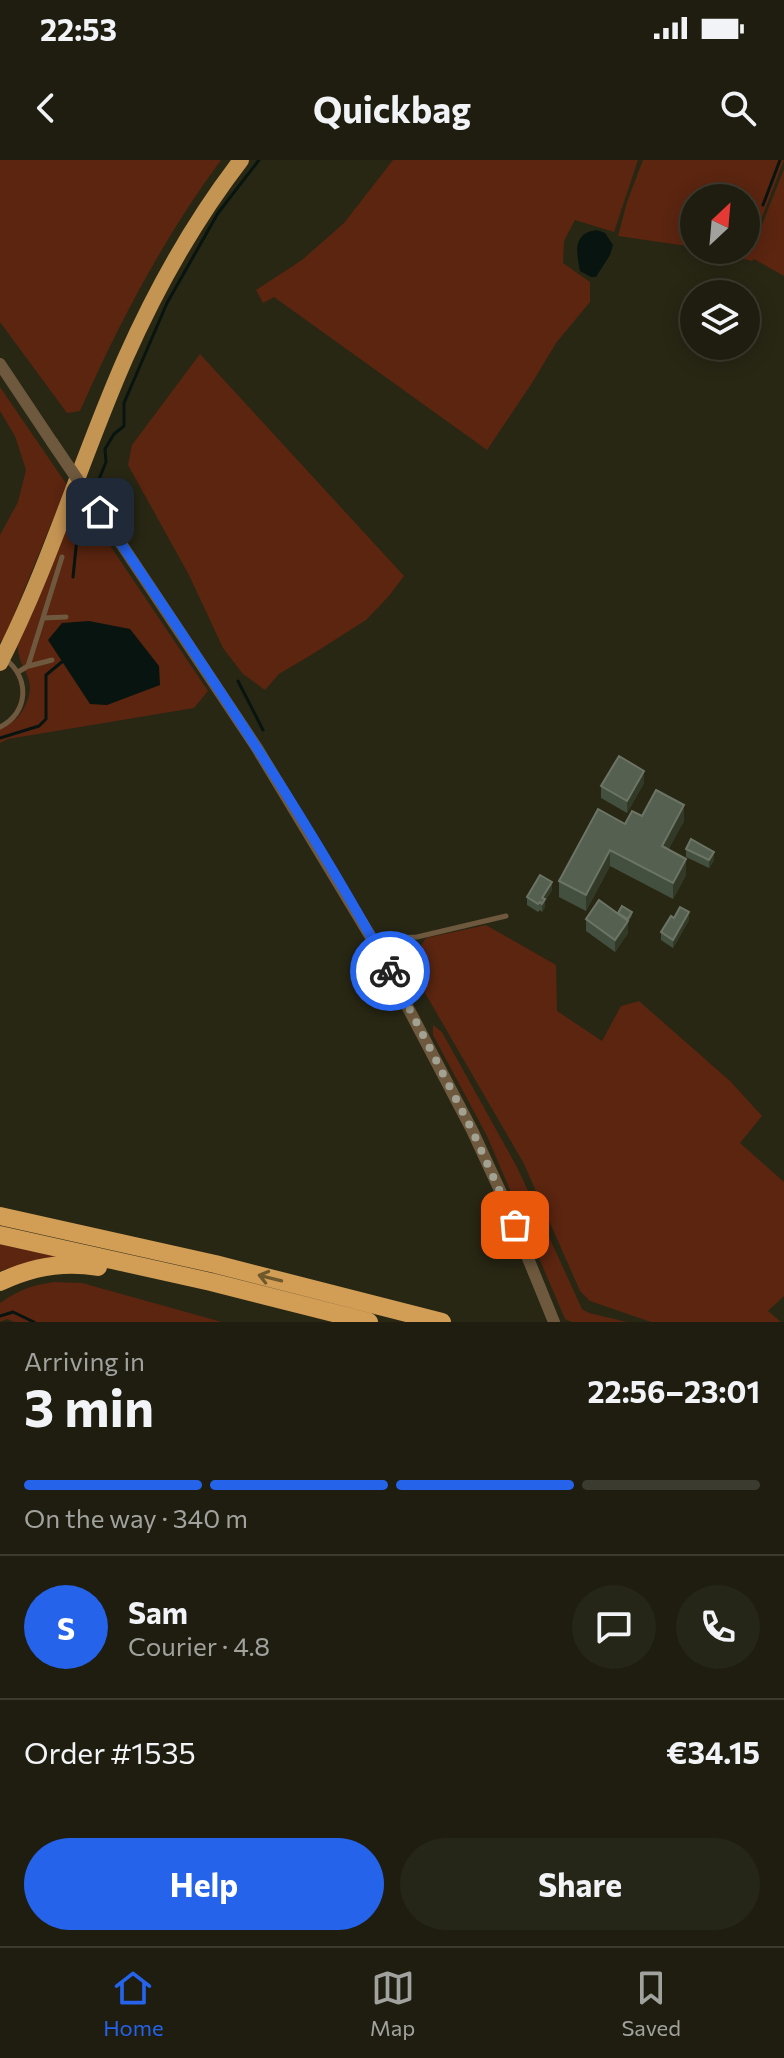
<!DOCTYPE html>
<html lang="en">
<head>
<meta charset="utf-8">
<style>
  :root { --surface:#1e1d0f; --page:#262618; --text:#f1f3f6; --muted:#a1a29e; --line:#3c3b2f; --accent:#2563eb }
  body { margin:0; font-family:Commissioner,sans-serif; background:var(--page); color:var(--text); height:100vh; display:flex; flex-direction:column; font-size:30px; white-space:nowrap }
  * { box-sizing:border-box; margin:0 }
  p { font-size:26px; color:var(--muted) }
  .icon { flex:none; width:44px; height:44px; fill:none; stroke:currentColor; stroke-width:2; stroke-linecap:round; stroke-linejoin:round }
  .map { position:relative; height:1162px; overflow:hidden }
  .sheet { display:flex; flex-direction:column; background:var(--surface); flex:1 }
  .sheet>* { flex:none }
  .needle { width:52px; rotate:26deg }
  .controls { position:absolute; left:680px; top:24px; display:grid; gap:16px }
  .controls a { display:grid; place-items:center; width:80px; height:80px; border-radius:50%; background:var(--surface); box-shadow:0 4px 20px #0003,0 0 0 2px var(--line); font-size:40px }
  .pin { position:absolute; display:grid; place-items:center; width:68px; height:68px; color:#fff; margin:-34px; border-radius:16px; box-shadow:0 4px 12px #0006 }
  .courier { position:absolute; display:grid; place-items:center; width:80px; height:80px; margin:-40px; border:6px solid #2563eb; border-radius:50%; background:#fff; color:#222; box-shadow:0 2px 10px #0007 }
  .overview em { font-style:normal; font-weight:700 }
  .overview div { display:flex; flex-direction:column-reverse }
  .overview { display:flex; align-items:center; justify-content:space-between; height:136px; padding:0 24px }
  h1 { font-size:52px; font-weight:700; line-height:60px }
  .bar { display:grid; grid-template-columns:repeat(4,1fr); gap:12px 8px; align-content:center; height:96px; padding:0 24px }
  .bar i { height:10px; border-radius:6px; background:var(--line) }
  .bar .on { background:var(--accent) }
  .bar p { grid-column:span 4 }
  .line { display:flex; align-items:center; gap:20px; padding:0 24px; border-top:2px solid var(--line) }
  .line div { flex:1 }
  .round { display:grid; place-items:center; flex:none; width:84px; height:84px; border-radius:42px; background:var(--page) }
  .button { display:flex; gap:16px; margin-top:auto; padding:16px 24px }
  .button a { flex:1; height:92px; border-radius:48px; background:var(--accent); color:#fff; font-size:32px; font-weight:700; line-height:92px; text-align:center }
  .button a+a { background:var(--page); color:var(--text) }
  .status { display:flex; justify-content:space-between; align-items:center; height:56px; padding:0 40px; background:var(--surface); direction:ltr }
  .status svg { height:22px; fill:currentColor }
  header { display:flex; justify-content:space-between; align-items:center; height:104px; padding:0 24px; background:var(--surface); font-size:36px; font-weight:700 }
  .menu { display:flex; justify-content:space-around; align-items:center; height:112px; border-top:2px solid var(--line); background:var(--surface); font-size:22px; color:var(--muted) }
  .menu a { display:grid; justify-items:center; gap:4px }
  .menu .on { color:var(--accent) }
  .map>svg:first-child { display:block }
</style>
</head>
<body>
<div class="status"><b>22:53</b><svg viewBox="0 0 49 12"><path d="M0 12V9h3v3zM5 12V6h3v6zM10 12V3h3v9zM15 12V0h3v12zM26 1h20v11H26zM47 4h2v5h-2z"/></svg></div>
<header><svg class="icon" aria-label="back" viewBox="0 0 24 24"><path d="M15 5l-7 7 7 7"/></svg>Quickbag<svg class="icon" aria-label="search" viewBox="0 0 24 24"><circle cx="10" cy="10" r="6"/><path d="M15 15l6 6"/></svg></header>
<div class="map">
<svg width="784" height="1162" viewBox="0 0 784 1162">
  <rect width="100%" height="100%" fill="#282714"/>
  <path fill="#5b2510" d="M0,0H221C164,77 119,163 80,251L67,253L0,162Z
    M393,0H638L614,72L575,60L564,81L563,103L590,122V142L556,183L532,223L487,290L274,137L263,143L256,130L302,100L344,63Z
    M643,0H784L759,65L758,75L784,9V116L754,99L752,101L712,90H746V38H694V87L618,76L627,42Z
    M200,194L404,416L388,437L366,460L311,495L279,514L265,530L243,514L223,488L189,415L128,305L132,285Z
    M0,227L67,325L5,477L0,482V375L18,342L26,310L15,276L0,251Z
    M78,338L208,531L194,548L8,579L0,583V569C17,563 29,546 30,528C30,512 17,504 18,484L47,419Z
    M486,765L556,805L557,851L602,881L621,846L639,841L730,921L762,956L740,983L784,1022V1136L768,1151L781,1162H651L590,1141L580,1131L524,1004L421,826L418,790L426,778Z
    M433,865L442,872L517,1007L582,1149L589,1153L627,1162H572L565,1159L487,976L433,875Z
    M0,1084L62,1097L40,1099L0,1111Z
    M55,1122L82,1123L222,1162H14L7,1159L0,1162V1143C19,1130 32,1125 55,1122Z"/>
  <path fill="#071410" d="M597,70L605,73L613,85L610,95L596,117H591L580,111C576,91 573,73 597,70Z
    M89,461L130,469L159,506L160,525L107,545L90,544L48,480L62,463Z"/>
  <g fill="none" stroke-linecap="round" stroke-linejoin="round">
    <path stroke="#071410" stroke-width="3" d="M763,45L780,0
      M93,334L106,302L105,289L114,274L124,266V243L167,143L218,53L259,0
      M73,417L77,378L89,345
      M238,521L263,570
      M0,578L39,566L46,559V515L63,501
      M0,1156L13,1152L34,1162"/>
    <path stroke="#6e593e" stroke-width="5" d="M43,458L66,457
      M29,506L52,500
      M18,512L28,506L62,397
      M0,567C29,553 30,517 5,499
      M373,779L417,777L506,756"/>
    <path stroke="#6e593e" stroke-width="12" d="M0,204L52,282
      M116,376L257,588L372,779L472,970L503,1037L554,1162"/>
    <path stroke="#c49453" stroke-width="16" d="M0,503C50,405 81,299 125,199C156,129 194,61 241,0"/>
    <path stroke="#d29e56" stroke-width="18" d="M0,1056L215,1104L442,1162
      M0,1075L211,1122L369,1162
      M0,1122C31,1107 64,1101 98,1107"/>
    <path stroke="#6e593e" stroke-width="12" d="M52,282L116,376"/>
  </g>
  <path fill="#44503f" d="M644,623L627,653L601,638V626Z
    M642,656L684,661L668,689L686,715L673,739L610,706L586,751L559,737V721L625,664Z
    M686,689L714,700L709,708L686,697Z
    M552,730L545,741V747L542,752L540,750L538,752L527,745V737Z
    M618,754L632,756L628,762V773L615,792L586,771V759Z
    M674,758L689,760L673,788L661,780V772Z"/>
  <path fill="#323927" d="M644,611V623L627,653V641Z
    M684,645V661L662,702V686Z
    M610,690V706L586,751V735Z
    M714,692V700L709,708V700Z
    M686,699V715L673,739V723Z
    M552,722V730L545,741V747L542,752V738Z
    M632,752V756L628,762V773L615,792V780L628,762V759Z
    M689,752V760L673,788V780Z"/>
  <path fill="#556050" stroke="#6c7565" stroke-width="2" d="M619,596L644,611L627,641L601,626Z
    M656,630L684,645L662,686L686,699L673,723L610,690L586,735L559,721L598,649L625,664L632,651L642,656Z
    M691,679L714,692L709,700L686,689Z
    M540,715L552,722L542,738L545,739L542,744L540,742L538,744L527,737Z
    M599,740L628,761L615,780L586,759Z
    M622,746L632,752L628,759L618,753Z
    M680,747L689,752L673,780L661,772L671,756L674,758Z"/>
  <defs><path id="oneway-shaft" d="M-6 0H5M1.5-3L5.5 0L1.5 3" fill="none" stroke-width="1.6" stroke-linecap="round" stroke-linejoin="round" transform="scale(2)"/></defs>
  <use stroke="#70582d" href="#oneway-shaft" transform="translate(270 1118) rotate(-166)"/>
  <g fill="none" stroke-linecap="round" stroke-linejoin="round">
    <path stroke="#a2a293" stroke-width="8" stroke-dasharray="0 14.4" d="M390,811L472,970L515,1065"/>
    <path stroke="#2563eb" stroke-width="10" d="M100,352C201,502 304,652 390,811"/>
  </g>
</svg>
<div class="controls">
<a><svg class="needle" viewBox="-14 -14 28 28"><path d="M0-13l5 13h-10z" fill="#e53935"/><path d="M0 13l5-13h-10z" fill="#a1a29e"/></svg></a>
<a><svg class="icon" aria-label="layers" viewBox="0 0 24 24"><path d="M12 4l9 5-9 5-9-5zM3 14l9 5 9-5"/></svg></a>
</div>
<div class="pin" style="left:515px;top:1065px;background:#ea580c"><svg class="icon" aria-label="bag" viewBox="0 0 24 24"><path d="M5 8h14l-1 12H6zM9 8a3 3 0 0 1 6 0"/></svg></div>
<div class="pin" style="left:100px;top:352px;background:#1f2937"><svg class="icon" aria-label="home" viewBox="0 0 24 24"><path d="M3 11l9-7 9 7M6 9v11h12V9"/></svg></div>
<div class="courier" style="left:390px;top:811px"><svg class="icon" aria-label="bike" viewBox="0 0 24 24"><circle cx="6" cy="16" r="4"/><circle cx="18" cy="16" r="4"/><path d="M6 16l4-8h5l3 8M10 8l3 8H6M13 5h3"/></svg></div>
</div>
<section class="sheet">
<div class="overview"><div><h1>3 min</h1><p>Arriving in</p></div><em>22:56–23:01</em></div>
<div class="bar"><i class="on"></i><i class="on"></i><i class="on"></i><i></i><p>On the way · 340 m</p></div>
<div class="line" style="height:144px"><b class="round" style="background:var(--accent);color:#fff">S</b><div><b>Sam</b><p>Courier · 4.8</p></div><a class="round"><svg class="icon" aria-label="chat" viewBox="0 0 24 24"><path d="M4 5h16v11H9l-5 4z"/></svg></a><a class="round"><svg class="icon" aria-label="phone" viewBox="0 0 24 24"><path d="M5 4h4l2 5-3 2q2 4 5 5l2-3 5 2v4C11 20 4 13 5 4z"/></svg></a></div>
<div class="line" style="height:104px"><div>Order #1535</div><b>€34.15</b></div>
<div class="button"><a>Help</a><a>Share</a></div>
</section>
<nav class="menu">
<a class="on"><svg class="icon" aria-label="home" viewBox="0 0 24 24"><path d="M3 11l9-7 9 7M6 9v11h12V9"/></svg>Home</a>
<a><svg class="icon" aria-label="map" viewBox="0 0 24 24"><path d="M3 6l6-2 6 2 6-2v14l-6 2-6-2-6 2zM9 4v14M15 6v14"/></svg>Map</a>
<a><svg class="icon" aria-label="saved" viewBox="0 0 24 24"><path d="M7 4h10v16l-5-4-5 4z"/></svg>Saved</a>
</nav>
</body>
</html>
